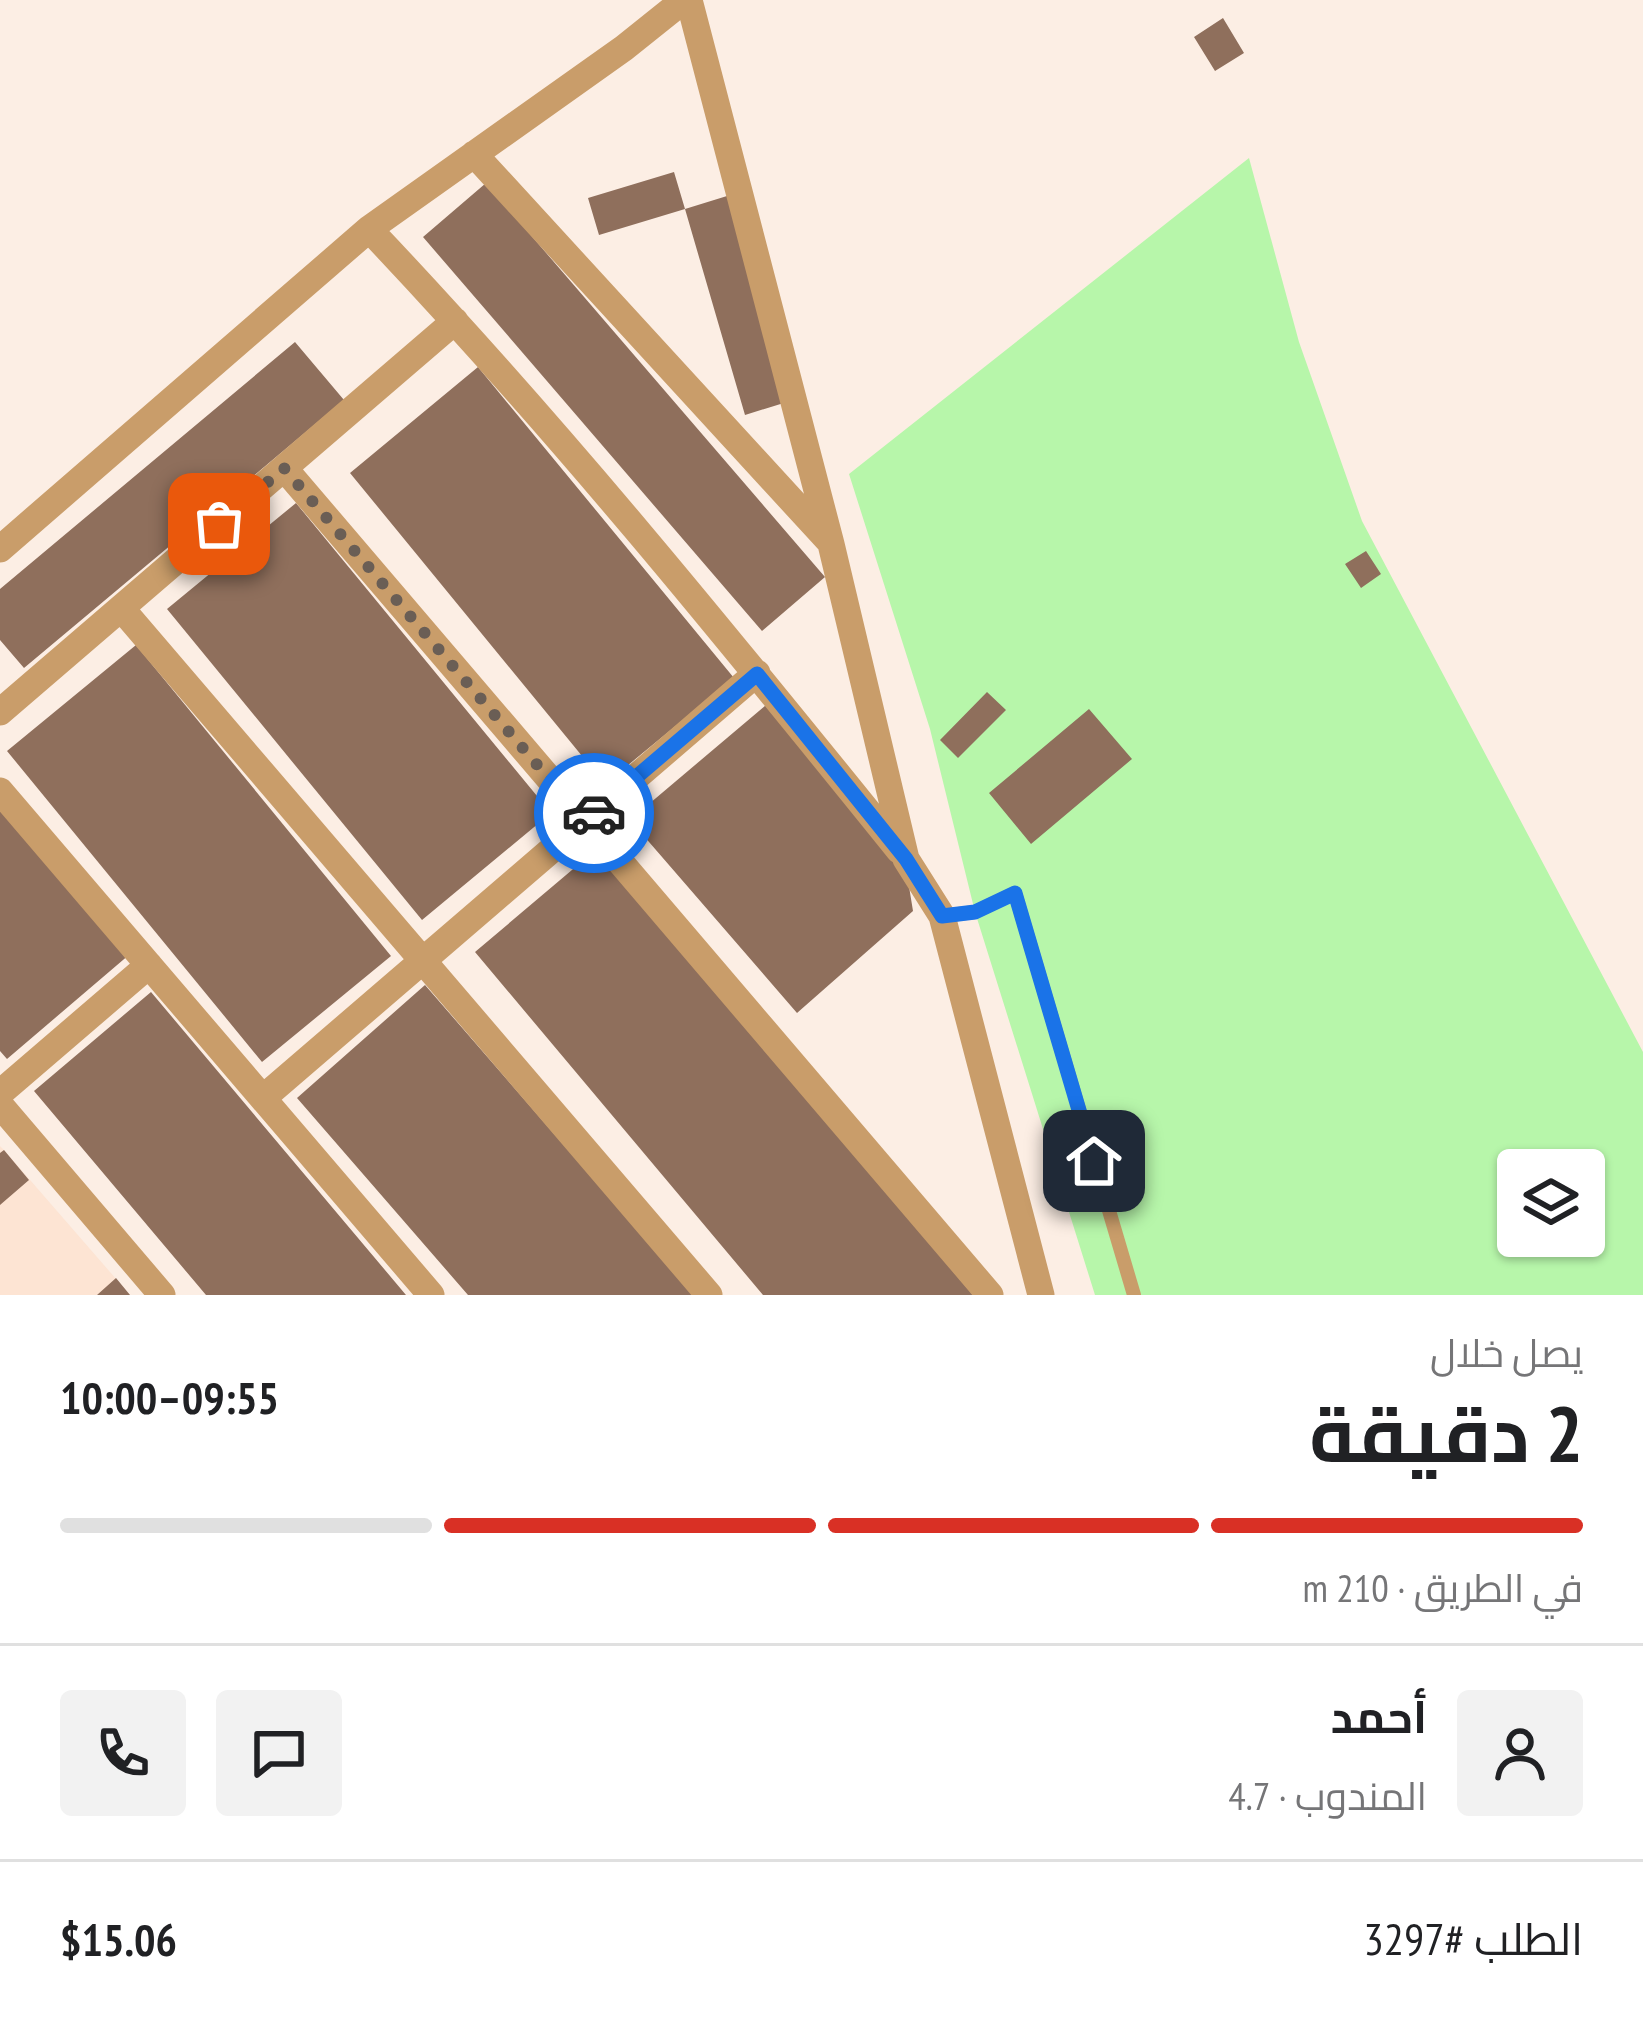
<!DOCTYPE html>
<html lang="ar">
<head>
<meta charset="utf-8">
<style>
  :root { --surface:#fff; --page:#f2f2f2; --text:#202124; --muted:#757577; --line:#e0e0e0; --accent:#d93025 }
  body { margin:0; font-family:"PT Sans Narrow",Cairo,sans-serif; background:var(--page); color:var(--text); direction:rtl; height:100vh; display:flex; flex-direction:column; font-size:45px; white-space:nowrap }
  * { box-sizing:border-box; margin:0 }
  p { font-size:39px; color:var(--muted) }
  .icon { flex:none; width:66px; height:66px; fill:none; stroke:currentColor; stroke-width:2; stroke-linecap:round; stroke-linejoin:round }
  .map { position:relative; height:1295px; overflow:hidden; direction:ltr }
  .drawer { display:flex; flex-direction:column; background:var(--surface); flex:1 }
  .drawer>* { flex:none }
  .fabs { position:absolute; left:1497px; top:1149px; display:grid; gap:24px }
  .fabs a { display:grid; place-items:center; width:108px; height:108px; border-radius:12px; background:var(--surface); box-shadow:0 3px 9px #0004; font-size:60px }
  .pin { position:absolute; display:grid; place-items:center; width:102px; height:102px; color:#fff; margin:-51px; border-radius:24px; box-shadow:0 6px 18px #0006 }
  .courier { position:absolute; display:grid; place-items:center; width:120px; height:120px; margin:-60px; border:9px solid #1a73e8; border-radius:50%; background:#fff; color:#222; box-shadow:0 3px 15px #0007 }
  .headline em { font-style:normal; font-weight:700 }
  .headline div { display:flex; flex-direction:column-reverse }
  .headline { display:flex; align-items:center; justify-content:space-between; height:204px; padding:0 60px }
  h1 { font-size:78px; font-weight:700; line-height:90px }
  .bar { display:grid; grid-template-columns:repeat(4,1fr); gap:18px 12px; align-content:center; height:144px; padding:0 60px }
  .bar i { height:15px; border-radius:9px; background:var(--line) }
  .bar .on { background:var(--accent) }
  .bar p { grid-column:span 4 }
  .line { display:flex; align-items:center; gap:30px; padding:0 60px; border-top:3px solid var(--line) }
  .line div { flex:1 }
  .round { display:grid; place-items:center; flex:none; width:126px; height:126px; border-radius:12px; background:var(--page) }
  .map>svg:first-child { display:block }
</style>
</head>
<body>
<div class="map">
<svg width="1643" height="1295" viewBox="0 0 1643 1295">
  <rect width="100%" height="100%" fill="#fceee4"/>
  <path fill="#fde4d3" d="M0,1146L4,1150L130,1295H0Z"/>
  <path fill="#b7f6aa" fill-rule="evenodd" d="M1249,158L1299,342L1362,521L1643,1052V1295H1095L975,912L930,729L849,474ZM1518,1170H1584V1236H1518Z"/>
  <path fill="#8f6f5c" d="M1223,18L1244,53L1215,71L1194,37Z
    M674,172L685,209L599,235L588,198Z
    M486,183L825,577L762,631L423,237Z
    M727,196L787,402L745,415L685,209Z
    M295,342L344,400L24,668L0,640V589Z
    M478,367L734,678L605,784L350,473Z
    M296,503L551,813L422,920L167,609Z
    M1366,551L1381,574L1361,588L1345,564Z
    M136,645L391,956L262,1062L7,751Z
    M987,692L1006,710L958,758L940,740Z
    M766,705L906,868L913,911L797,1013L630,820Z
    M1089,709L1132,759L1031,844L989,793Z
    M0,801L130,954L7,1059L0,1051Z
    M598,848L973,1295H763L475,952Z
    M425,985L694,1295H468L297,1098Z
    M151,992L406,1295H206L34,1091Z
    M4,1150L29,1180L0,1205V1153Z
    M116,1278L130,1295H97Z"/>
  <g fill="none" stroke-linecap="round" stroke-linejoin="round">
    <path stroke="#c99d6a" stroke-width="14" d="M942,916L975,912L1015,893L1134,1295"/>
    <path stroke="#c99d6a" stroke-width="27" d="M689,0L831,544L906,859L942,916L1041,1295
      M474,154L828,540
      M369,229L624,48L684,0
      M284,468L990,1295
      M0,549L369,229C556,426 728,638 899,850
      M121,608L709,1295
      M0,712L455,321
      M0,791L431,1295
      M0,1093L149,965
      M263,1098L757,673
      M0,1105L162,1295"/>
  </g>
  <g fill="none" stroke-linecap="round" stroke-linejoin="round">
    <path stroke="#6a5e55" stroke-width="12" stroke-dasharray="0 21.6" d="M219,524L284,468L585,821L594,813"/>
    <path stroke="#1a73e8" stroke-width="15" d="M594,813L757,674L906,859L942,916L975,912L1015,893L1094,1161"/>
  </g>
</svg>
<div class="fabs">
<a><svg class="icon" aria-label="layers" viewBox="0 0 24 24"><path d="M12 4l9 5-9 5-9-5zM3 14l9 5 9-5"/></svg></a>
</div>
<div class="pin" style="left:219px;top:524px;background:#ea580c"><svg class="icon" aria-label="bag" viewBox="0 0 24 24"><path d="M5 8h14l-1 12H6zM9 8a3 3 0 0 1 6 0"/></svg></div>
<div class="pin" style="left:1094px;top:1161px;background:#1f2937"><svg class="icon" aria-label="home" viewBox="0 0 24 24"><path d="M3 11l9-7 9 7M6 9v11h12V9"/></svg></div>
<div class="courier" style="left:594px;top:813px"><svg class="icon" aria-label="car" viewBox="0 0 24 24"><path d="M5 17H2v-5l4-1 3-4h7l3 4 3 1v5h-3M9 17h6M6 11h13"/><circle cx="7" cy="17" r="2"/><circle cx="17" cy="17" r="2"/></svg></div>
</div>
<section class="drawer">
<div class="headline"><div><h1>2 دقيقة</h1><p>يصل خلال</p></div><em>09:55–10:00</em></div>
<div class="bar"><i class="on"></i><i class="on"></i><i class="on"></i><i></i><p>في الطريق · 210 m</p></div>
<div class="line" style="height:216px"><a class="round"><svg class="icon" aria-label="person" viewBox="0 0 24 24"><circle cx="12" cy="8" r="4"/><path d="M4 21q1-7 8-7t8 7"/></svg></a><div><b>أحمد</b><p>المندوب · 4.7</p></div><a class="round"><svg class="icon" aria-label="chat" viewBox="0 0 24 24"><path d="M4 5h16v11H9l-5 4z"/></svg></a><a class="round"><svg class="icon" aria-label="phone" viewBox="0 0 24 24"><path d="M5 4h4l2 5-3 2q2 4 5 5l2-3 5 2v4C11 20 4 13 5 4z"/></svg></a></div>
<div class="line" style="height:156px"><div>الطلب #3297</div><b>$15.06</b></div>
</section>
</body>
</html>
